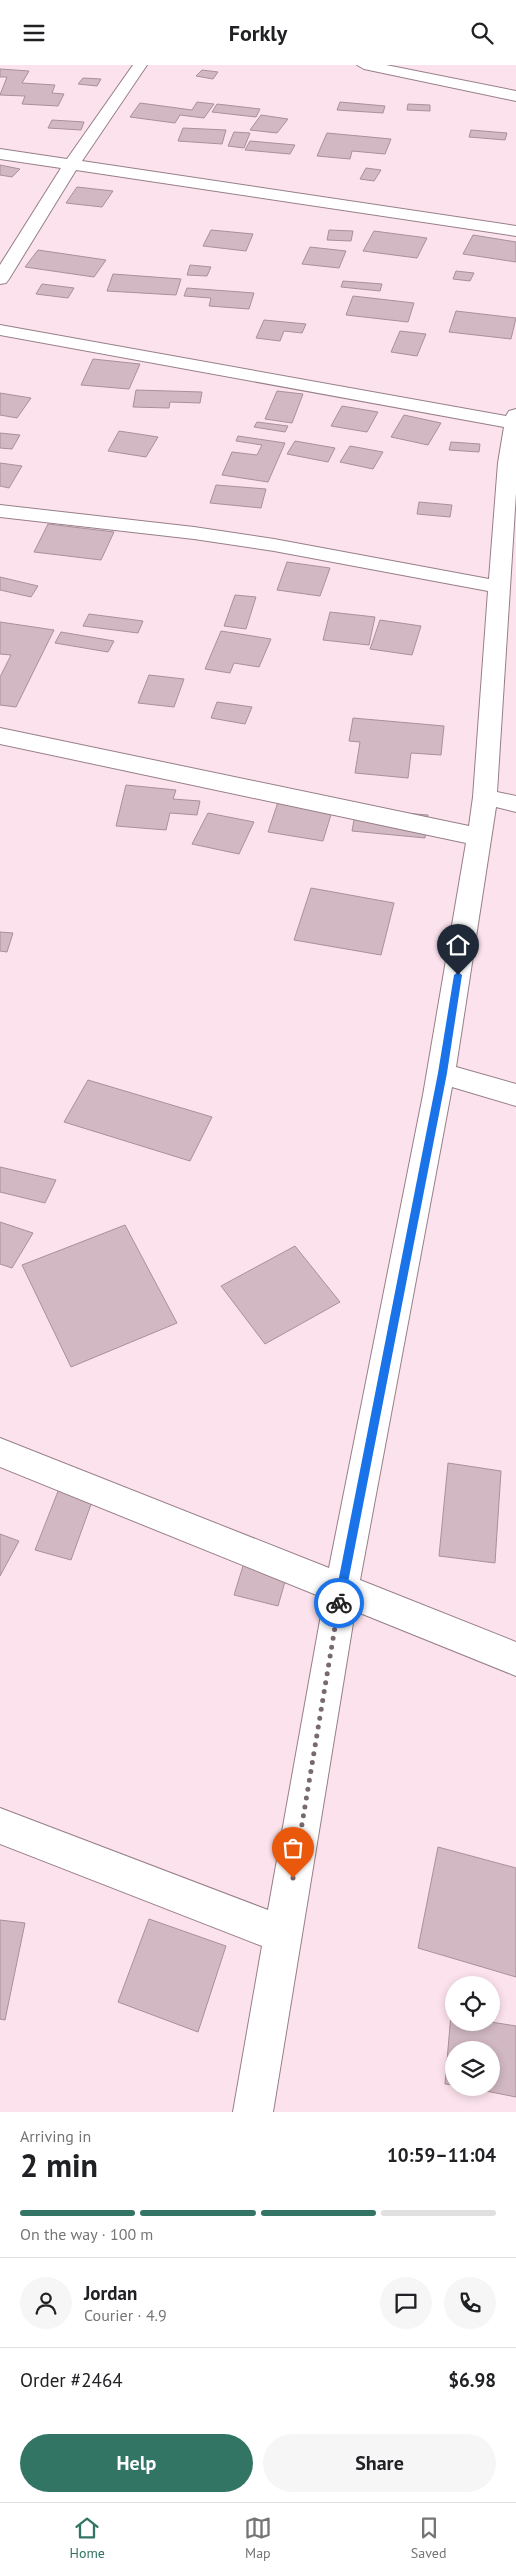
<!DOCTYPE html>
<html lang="en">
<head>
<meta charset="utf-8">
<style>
  :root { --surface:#fff; --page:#f6f6f6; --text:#202124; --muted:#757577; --line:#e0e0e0; --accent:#337565 }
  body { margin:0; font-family:"PT Sans",sans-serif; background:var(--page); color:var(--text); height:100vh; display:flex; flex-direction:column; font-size:19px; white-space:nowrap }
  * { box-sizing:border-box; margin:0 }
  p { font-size:16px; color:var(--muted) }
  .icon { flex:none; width:28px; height:28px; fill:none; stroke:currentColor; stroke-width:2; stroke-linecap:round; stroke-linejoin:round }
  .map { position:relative; height:2047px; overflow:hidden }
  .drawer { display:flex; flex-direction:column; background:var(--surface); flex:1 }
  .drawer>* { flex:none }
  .buttons { position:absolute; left:445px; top:1911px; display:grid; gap:10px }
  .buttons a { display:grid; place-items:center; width:55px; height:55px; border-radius:50%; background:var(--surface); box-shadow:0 2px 8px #0003; font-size:25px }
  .pin { position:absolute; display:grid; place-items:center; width:42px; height:42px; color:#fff; margin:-51px -21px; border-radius:50% 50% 50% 0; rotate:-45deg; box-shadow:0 0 5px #0007 }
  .pin .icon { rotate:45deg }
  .courier { position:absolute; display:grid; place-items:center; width:50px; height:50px; margin:-25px; border:4px solid #1a73e8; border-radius:50%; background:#fff; color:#222; box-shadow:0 1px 6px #0007 }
  .overview em { font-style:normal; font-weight:800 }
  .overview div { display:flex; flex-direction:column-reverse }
  .overview { display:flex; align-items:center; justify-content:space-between; height:85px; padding:0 20px }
  h1 { font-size:32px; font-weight:800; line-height:38px }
  .bar { display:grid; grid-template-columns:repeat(4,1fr); gap:8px 5px; align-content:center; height:60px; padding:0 20px }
  .bar i { height:6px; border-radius:4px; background:var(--line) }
  .bar .on { background:var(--accent) }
  .bar p { grid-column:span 4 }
  .line { display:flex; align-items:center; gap:12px; padding:0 20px; border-top:1px solid var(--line) }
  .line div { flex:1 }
  .round { display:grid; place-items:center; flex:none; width:52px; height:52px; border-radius:26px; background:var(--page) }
  .cta { display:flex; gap:10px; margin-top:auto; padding:10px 20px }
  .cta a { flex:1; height:58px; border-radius:30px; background:var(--accent); color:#fff; font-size:20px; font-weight:800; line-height:58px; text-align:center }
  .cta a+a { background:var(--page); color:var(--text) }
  header { display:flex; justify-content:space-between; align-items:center; height:65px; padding:0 20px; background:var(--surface); font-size:22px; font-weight:800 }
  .menu { display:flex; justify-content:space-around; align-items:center; height:70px; border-top:1px solid var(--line); background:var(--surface); font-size:14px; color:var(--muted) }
  .menu a { display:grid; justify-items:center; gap:2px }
  .menu .on { color:var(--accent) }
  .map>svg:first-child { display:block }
</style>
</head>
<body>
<header><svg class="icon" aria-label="menu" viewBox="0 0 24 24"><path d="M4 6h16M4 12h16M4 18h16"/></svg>Forkly<svg class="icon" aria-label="search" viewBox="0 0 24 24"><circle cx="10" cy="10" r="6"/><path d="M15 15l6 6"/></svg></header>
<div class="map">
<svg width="516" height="2047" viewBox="0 0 516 2047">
  <rect width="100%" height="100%" fill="#fce2ec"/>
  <path fill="#d1b8c2" stroke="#a9909a" d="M0,4L29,6L22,18L55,20L52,28L64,29L58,41L22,39L25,31L0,30L7,12H0Z
    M202,5L218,7L213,14L196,11Z
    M83,13L101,14L97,21L78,19Z
    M197,37L214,39L204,53L180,50L175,58L130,52L140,38L192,45Z
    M340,37L385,41L383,48L337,45Z
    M217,39L260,44L256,52L212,47Z
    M408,39L430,40V46L407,45Z
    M261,50L288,54L277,68L250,65Z
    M52,55L84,57L81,65L48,63Z
    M183,63L226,65L222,79L178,76Z
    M471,65L507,68L505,75L469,72Z
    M234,67L250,68L244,83L228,81Z
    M327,68L391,74L385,89L352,86L350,94L317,91Z
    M250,76L295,80L290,89L245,85Z
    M0,100L20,104L12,112L0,110Z
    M366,103L381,105L374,116L360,114Z
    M77,122L113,126L102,142L66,138Z
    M211,165L253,169L246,186L203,181Z
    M329,165L353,166L351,176L327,175Z
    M374,166L427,173L417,193L363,186Z
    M473,170L516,177V197L463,189Z
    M310,182L346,186L339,203L302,199Z
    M38,185L106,195L94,212L25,202Z
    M190,200L211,202L207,211L187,210Z
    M456,206L474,208L470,216L453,214Z
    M113,209L181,214L176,230L107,226Z
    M343,216L382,219L380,226L341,222Z
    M42,219L74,223L68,233L36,229Z
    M187,223L254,228L249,244L209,241L211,233L184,231Z
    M353,231L414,238L408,257L346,250Z
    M456,246L516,253L511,274L449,267Z
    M264,255L306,259L302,268L284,266L280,276L256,273Z
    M400,266L426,269L417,291L391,287Z
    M93,294L140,299L129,324L81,320Z
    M136,325L202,327L200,338L170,337L169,343L133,342Z
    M277,326L303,329L292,358L265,354Z
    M0,328L31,333L17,353L0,350Z
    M342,341L378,347L367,367L331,361Z
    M404,350L441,358L428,380L391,372Z
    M257,357L288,361L285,367L254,362Z
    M119,366L158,372L146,392L108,386Z
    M0,368L20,370L12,384L0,383Z
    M238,371L285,378L268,417L222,410L232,387L257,390L262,380L236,376Z
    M295,376L335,383L328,397L287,389Z
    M451,377L480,379L479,387L449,385Z
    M350,381L383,387L373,404L340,397Z
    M0,398L22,401L9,423L0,421Z
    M216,420L266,424L261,443L210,438Z
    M419,437L452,440L450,452L417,449Z
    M48,459L114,467L101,495L34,487Z
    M287,497L330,503L320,531L277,525Z
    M0,512L38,521L31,532L0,525Z
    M235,530L256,532L246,564L224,561Z
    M330,547L375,552L369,580L323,575Z
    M89,549L143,556L138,568L83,561Z
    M380,555L421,561L412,590L370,584Z
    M0,557L54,565L16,642L0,640V612L11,590L0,589Z
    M221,566L271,574L259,602L234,598L230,608L205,604Z
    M61,567L114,576L108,587L55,578Z
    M149,610L184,614L174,642L138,638Z
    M217,637L252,642L245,659L211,653Z
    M353,653L444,661L441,690L411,688L408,713L355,708L360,677L349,676Z
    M126,720L176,725L173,734L200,736L197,750L170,748L166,765L116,761Z
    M279,734L333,743L323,776L268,767Z
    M356,744L428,750L425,773L352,766Z
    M208,748L254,757L239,789L192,779Z
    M311,823L394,838L381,890L294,875Z
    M0,867L13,868L7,887L0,886Z
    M88,1015L212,1052L190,1096L64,1057Z
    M0,1102L56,1115L45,1138L0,1127Z
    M0,1157L33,1168L12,1203L0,1199Z
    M125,1160L177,1258L71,1302L22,1200Z
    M295,1181L340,1237L265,1279L221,1221Z
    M448,1398L501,1406L495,1498L439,1491Z
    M64,1411L98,1420L71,1495L35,1485Z
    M0,1469L19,1476L0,1511Z
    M247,1488L290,1499L278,1541L234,1530Z
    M438,1782L516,1803V1912L418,1883Z
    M149,1854L226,1881L198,1967L118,1937Z
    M0,1855L25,1858L5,1955L0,1954Z
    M451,1949L454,1950V1958L491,1957L516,1961V2032L466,2022H491V1985H454V2020L445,2019Z"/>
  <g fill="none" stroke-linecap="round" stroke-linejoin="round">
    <defs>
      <path id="minor" d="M133,0H147L82,96L516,161V171L76,105L9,214L6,218L0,219V200L61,103L0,94V84L67,94Z
        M357,0H386L516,26V36L364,4Z
        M0,260L506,351L509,346L516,344V428L497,727L516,731V747L496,742L456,1002L516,1019V1041L452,1022L360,1515L516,1577V1611L355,1546L273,2047H233L262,1881L0,1779V1743L268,1845L324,1533L0,1402V1373L329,1503L423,1030L466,778L0,679V663L469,761L473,732L488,526L274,486L194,474L0,452V440L194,462L274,474L489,514L498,398L504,362L0,270Z"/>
    </defs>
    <use href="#minor" stroke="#977f88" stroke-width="2"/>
    <use href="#minor" fill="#fff" fill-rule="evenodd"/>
  </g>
  <path fill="#1a73e8" d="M458,907L462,910L447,1008L344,1538L339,1543L334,1538L438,1008L454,910Z"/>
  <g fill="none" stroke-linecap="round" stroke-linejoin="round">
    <path stroke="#78686f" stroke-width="5" stroke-dasharray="0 9" d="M293,1813L339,1538"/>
  </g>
</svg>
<div class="buttons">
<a><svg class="icon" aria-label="locate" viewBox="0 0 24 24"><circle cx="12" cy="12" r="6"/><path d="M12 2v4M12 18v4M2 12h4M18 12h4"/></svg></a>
<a><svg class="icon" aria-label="layers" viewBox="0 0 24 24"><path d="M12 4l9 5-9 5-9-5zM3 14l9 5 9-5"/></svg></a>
</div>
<div class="pin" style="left:293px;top:1813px;background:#ea580c"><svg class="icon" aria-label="bag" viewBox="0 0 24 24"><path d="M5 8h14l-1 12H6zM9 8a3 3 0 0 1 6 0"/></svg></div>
<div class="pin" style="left:458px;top:910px;background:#1f2937"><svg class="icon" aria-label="home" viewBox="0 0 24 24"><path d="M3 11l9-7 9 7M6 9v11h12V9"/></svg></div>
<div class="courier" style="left:339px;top:1538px"><svg class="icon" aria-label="bike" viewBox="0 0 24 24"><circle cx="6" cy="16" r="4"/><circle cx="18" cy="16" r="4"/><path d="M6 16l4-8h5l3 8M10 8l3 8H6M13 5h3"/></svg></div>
</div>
<section class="drawer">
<div class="overview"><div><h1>2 min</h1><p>Arriving in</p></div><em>10:59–11:04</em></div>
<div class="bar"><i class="on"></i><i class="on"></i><i class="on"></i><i></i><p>On the way · 100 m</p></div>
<div class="line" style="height:90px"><a class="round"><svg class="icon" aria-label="person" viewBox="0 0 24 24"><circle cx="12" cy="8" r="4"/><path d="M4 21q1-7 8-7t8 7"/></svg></a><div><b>Jordan</b><p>Courier · 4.9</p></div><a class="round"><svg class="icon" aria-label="chat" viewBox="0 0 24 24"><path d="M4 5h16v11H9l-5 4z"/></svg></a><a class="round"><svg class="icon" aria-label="phone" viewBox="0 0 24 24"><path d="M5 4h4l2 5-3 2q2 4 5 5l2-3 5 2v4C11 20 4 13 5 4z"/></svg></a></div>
<div class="line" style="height:65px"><div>Order #2464</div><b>$6.98</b></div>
<div class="cta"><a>Help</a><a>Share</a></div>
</section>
<nav class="menu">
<a class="on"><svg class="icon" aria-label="home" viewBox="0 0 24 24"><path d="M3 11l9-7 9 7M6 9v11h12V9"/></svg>Home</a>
<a><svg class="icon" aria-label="map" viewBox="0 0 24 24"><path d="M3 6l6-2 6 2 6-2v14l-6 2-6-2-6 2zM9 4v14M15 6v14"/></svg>Map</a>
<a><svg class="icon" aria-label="saved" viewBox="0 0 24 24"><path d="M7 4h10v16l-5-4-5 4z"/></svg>Saved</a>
</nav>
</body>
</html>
